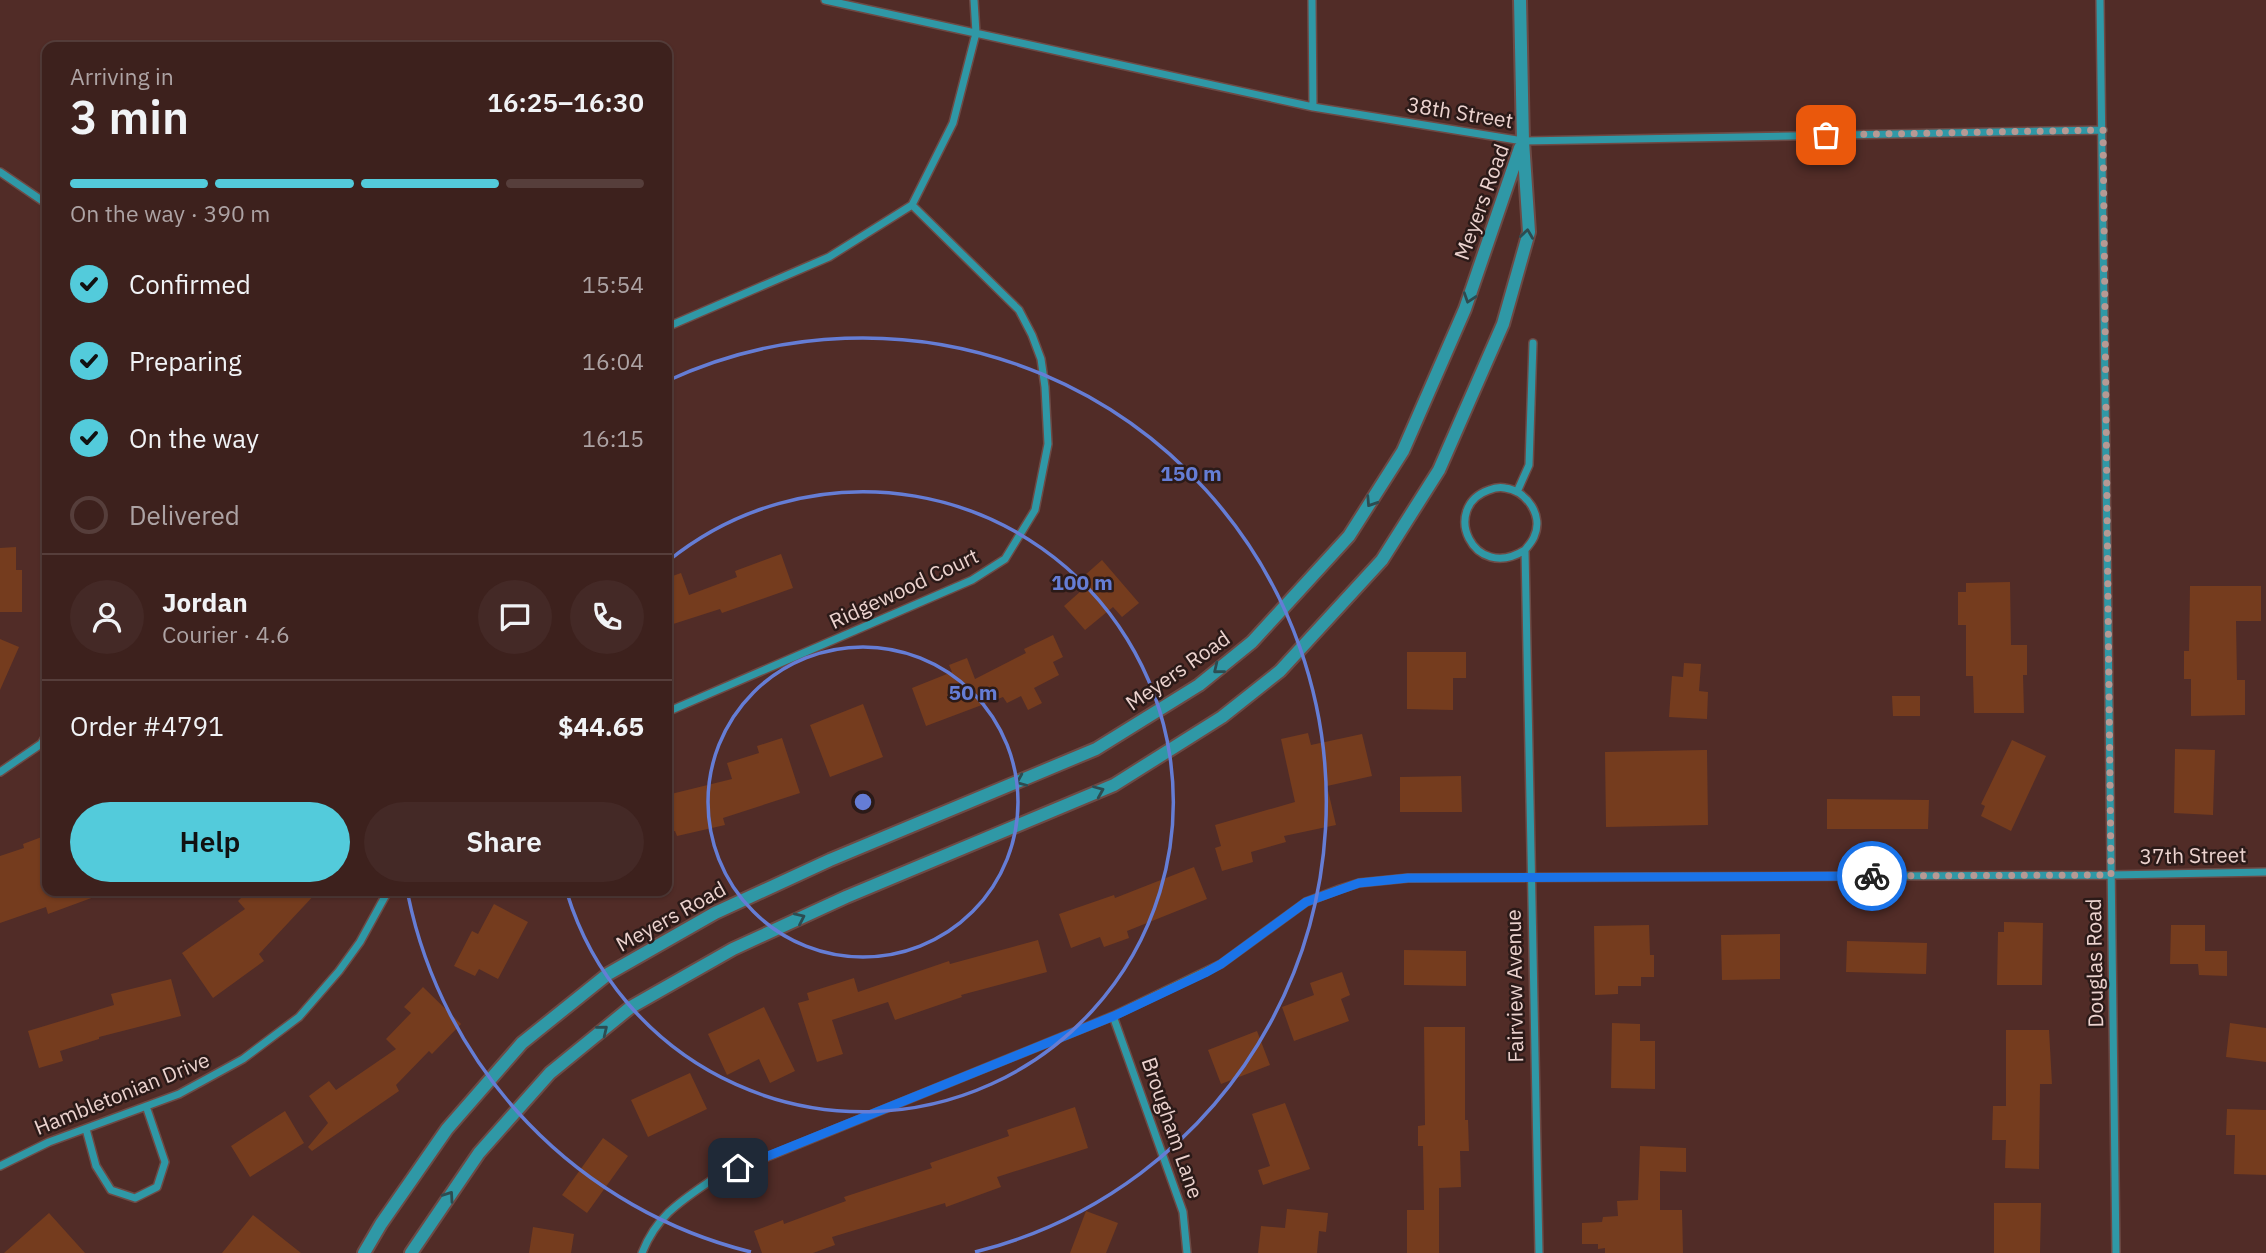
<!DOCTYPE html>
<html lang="en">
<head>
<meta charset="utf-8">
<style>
  :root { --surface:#3d211d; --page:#442926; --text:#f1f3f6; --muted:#ada3a4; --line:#563e3b; --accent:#53cbdb }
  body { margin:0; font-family:"IBM Plex Sans",sans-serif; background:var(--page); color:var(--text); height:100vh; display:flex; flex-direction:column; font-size:26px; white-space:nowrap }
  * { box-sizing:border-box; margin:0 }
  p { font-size:23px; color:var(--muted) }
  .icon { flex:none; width:38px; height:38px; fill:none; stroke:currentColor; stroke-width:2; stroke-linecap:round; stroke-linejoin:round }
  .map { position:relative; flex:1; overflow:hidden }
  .details { position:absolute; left:42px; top:42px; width:630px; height:854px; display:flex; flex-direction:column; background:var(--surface); border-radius:14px; box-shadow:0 2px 5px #0004,0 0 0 2px var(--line) }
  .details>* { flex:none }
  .pin { position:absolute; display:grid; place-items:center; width:60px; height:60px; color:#fff; margin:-30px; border-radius:14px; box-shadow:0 4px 10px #0006 }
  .courier { position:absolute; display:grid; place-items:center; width:70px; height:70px; margin:-35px; border:5px solid #1a73e8; border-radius:50%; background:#fff; color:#222; box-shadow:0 2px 9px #0007 }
  .head em { font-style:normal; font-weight:600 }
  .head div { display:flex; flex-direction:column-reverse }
  .head { display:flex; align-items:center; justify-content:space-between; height:119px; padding:0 28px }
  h1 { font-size:46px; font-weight:600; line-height:52px }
  .bar { display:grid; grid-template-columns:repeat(4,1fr); gap:10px 7px; align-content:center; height:84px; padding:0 28px }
  .bar i { height:9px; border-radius:5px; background:var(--line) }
  .bar .current { background:var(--accent) }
  .bar p { grid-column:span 4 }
  .line { display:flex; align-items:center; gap:18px; padding:0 28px; border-top:2px solid var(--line) }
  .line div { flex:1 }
  .round { display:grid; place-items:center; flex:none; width:74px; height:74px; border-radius:37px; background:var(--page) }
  ol { padding:0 28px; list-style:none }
  li { display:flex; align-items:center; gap:21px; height:77px }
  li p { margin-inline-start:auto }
  li .icon { padding:7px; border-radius:50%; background:var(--accent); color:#111; stroke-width:4 }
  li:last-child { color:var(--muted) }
  li i { width:38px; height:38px; border:4px solid var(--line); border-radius:50% }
  .primary-button { display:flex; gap:14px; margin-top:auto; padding:14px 28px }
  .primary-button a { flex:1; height:80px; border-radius:42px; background:var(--accent); color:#111; font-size:28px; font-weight:600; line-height:80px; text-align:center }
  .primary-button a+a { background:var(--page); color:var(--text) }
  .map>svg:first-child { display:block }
</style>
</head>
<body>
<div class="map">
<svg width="2266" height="1253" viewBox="0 0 2266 1253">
  <rect width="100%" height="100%" fill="#512c27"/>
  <path fill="#753c1e" d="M16,547V570H22V612H0V548Z
    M781,554L793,588L722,613L720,609L667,626V578L681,573L689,595L737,577L735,571Z
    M1102,560L1139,603L1122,617L1113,607L1085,630L1064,606L1090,583L1084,576Z
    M2010,582L2011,645H2027V675H2023L2024,713H1974L1973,676H1966V625H1958V592H1966V583Z
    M2190,586H2261V621H2236L2237,680H2245V715L2191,716V679H2184V651H2189Z
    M1053,635L1063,657L1053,662L1059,675L1034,688L1042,703L1028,710L1021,696L1007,703L1003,697L926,726L912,688L952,672L949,665L967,658L975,679L1026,653L1024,649Z
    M0,639L19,647L0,690Z
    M1407,652H1466V678H1453V710L1407,709Z
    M1684,663L1701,664L1699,691L1708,692L1707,719L1669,717L1672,676L1683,677Z
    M1892,696H1920V716H1893Z
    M863,704L883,757L830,777L810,725Z
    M1308,733L1311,745L1362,734L1372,776L1327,786L1336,825L1284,836L1286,842L1251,852L1253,862L1222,871L1215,848L1221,846L1215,825L1295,802L1281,739Z
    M782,738L800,793L723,818L725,825L677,836L675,831L667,833V795L732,779L727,763L759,753L757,746Z
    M2012,740L2046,756L2011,831L1981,816L1985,806L1981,804Z
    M2175,749L2215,750L2213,815L2174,813Z
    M1704,750H1707L1708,825L1606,827L1605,752Z
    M1461,776L1462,812H1400V777Z
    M1827,799L1929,800L1928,829H1827Z
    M47,835V891H105V893L48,914L46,907L0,923V856L24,848L23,844Z
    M1194,867L1207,899L1127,931L1129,938L1104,947L1100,937L1071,948L1059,914L1114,895L1115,898Z
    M248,891H318L259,954L264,961L213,998L182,953L245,909L238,901Z
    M494,904L528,922L498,979L479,969L475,976L454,966L472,931L478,934Z
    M2004,922L2043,923L2042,985H1997L1998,932H2004Z
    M1649,925L1650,955H1654V977H1641V986H1618V994L1595,995L1594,926Z
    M2171,925H2205V951H2227V976L2199,975L2198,964H2170Z
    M1780,934V979L1722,980L1721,935Z
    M1038,940L1047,972L961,995L962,997L895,1020L888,1002L832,1020L843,1054L817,1062L798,1003L809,1000L807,993L854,978L858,992L949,961L950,964Z
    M1847,941L1927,943L1926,974L1846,972Z
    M1404,950L1466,951V986L1404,985Z
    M1342,972L1350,995L1341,999L1349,1021L1294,1041L1282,1007L1314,995L1310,983Z
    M171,979L181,1016L99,1037V1039L60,1051L63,1061L39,1068L28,1031L114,1005L111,994Z
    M423,987L461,1024L432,1054L429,1051L396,1085L399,1091L312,1151L308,1147L328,1123L309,1096L329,1081L336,1090L396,1049L386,1039L411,1013L404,1007Z
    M764,1007L795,1071L770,1083L759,1059L727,1075L708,1034Z
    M1612,1023L1640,1024V1041H1655V1089L1611,1088Z
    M2230,1023L2266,1028V1062L2226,1057Z
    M1424,1027H1465V1120H1468L1469,1151H1460L1461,1187L1439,1188V1253H1407V1210H1424L1423,1146H1418V1126L1425,1125Z
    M2006,1030H2049L2052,1084H2040L2039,1169L2005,1168L2006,1140H1992L1993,1106H2006Z
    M1257,1031L1270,1065L1221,1084L1208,1050Z
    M690,1073L707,1109L648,1137L631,1100Z
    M1285,1103L1310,1169L1263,1185L1258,1170L1270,1166L1252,1114Z
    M1075,1107L1088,1148L997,1177L1001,1187L946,1207L945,1203L832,1237L835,1245L813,1253H762L754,1231L783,1220L784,1224L846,1201L844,1197L932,1168L930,1163L1009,1136L1007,1130Z
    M2227,1109L2266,1110V1175L2234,1174L2235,1135H2226Z
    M285,1111L304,1143L250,1177L231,1146Z
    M603,1138L628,1156L587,1213L562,1195Z
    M1640,1146L1686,1148V1172L1660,1171V1210H1682L1683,1253H1605V1248L1598,1249V1244H1582V1223L1602,1222L1603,1217L1618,1216L1617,1201L1638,1200Z
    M1994,1203H2041L2040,1253H1994Z
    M1287,1209L1328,1213L1326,1232L1319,1231L1317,1253H1258L1261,1226L1285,1228Z
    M1086,1211L1118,1223L1106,1253H1070Z
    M49,1213L85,1253H4Z
    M253,1215L301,1253H222Z
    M533,1227L574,1234L571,1253H529Z"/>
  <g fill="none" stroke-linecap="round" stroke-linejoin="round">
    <defs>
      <path id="minor" d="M825,0L1313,107L1523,141L2103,130
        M1312,0L1313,107
        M2100,0L2116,1253
        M0,172L47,204
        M667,327L829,257L912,205L953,123L976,33L974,0
        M1517,492L1529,465L1533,343
        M1525,550C1473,583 1440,507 1489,490C1494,488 1500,487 1505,488C1527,491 1544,516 1534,537C1532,542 1528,546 1525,550L1539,1253
        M667,712L972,580L1005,559L1035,510L1048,444L1045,387L1041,359L1032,335L1019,310L912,205
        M0,772L41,744L47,734
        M1113,1016L1183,1212L1187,1253
        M86,1129L96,1166L111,1190L135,1198L157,1187L165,1162L146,1106
        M0,1166L49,1142L179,1094L243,1059L299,1017L339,971L360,942L388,891
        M642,1253C657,1215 681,1201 713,1179L1113,1016L1221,964L1306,902L1340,889L1359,883L1408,878L2111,875L2266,872"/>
      <path id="tertiary" d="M364,1253L381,1224L447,1129L522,1043L608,974L715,913L830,860L1096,749L1199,685L1252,642L1349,536L1403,451L1465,309L1520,148
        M411,1253L479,1153L550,1073L631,1007L733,949L846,897L1114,785L1222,717L1280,671L1382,560L1439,470L1503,324L1529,232L1523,141L1520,0"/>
    </defs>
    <use href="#minor" stroke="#6d4a45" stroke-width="10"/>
    <use href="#tertiary" stroke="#6d4a45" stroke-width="16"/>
    <use href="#minor" stroke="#2f98a6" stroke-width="7"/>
    <use href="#tertiary" stroke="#2f98a6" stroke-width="12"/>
  </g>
  <defs><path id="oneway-chevron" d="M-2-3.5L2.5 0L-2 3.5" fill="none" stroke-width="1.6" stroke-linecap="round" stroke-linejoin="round" transform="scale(1.75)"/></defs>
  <g stroke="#2d4c51">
    <use href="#oneway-chevron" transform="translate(1527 234) rotate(-82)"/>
    <use href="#oneway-chevron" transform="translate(1469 298) rotate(108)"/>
    <use href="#oneway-chevron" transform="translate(1371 502) rotate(123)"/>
    <use href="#oneway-chevron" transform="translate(1218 669) rotate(141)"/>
    <use href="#oneway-chevron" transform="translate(1021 781) rotate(157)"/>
    <use href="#oneway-chevron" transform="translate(1099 791) rotate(-23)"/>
    <use href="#oneway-chevron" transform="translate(800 918) rotate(-25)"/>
    <use href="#oneway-chevron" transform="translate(603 1030) rotate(-39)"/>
    <use href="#oneway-chevron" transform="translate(449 1196) rotate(-55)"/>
  </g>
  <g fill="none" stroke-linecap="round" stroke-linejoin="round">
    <path stroke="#b69994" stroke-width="7" stroke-dasharray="0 12.6" d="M1826,135L2103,130L2111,875L1872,876"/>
    <path stroke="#1a73e8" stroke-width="9" d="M738,1168L1114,1016L1205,973L1221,964L1306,902L1359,883L1408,878L1872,876"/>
  </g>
  <g fill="none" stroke="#657dd5" stroke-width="3.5">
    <circle cx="863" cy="802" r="155"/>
    <path d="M668 561A310 310 0 1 1 567 893"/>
    <path d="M751 1252A464 464 0 0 1 408 895M667 381A464 464 0 1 1 975 1252"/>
  </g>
  <g text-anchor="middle" stroke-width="5" stroke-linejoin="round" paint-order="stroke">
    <g font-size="21" fill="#ecd3cf" stroke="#2b1a18">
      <text transform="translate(1460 113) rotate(9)" y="7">38th Street</text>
      <text transform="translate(1482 202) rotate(-70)" y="7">Meyers Road</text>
      <text transform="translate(904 589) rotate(-25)" y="7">Ridgewood Court</text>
      <text transform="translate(1178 671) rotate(-35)" y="7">Meyers Road</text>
      <text transform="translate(2193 856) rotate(-1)" y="7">37th Street</text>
      <text transform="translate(671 917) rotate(-29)" y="7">Meyers Road</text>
      <text transform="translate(2095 963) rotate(-91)" y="7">Douglas Road</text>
      <text transform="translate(1515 986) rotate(-91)" y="7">Fairview Avenue</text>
      <text transform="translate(122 1094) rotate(-22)" y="7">Hambletonian Drive</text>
      <text transform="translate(1172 1128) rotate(71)" y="7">Brougham Lane</text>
    </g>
  </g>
  <circle cx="863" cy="802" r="10" fill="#657dd5" stroke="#2b1a18" stroke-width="3.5"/>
  <g font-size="21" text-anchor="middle" font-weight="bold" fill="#657dd5" stroke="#2b1a18" stroke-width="5" stroke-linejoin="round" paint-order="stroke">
    <text x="1191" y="481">150 m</text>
    <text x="1082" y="590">100 m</text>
    <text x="973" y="700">50 m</text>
  </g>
</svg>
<div class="pin" style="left:1826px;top:135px;background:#ea580c"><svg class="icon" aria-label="bag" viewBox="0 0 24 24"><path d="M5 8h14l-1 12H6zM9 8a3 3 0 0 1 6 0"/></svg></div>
<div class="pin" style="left:738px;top:1168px;background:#1f2937"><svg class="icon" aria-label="home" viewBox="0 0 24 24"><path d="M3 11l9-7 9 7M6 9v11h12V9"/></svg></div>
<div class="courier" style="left:1872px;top:876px"><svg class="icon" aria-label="bike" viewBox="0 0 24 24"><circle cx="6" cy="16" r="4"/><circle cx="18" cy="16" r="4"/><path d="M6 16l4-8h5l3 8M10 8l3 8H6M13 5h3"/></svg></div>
<section class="details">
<div class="head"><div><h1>3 min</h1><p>Arriving in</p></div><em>16:25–16:30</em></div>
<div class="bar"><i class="current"></i><i class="current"></i><i class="current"></i><i></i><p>On the way · 390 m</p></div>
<ol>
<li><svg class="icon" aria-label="check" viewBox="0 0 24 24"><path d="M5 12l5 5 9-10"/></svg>Confirmed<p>15:54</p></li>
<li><svg class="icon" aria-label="check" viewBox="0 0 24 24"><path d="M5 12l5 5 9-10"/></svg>Preparing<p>16:04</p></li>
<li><svg class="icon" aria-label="check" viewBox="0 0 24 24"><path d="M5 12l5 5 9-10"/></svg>On the way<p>16:15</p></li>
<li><i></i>Delivered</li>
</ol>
<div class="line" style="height:126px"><a class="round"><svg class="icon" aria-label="person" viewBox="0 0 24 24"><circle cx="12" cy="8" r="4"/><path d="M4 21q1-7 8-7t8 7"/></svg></a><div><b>Jordan</b><p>Courier · 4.6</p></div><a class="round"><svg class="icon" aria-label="chat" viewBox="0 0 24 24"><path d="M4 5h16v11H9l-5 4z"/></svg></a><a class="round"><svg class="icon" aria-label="phone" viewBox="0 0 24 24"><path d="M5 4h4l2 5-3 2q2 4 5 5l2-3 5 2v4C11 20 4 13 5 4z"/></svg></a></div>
<div class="line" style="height:91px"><div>Order #4791</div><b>$44.65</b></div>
<div class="primary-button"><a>Help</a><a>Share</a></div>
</section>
</div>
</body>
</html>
